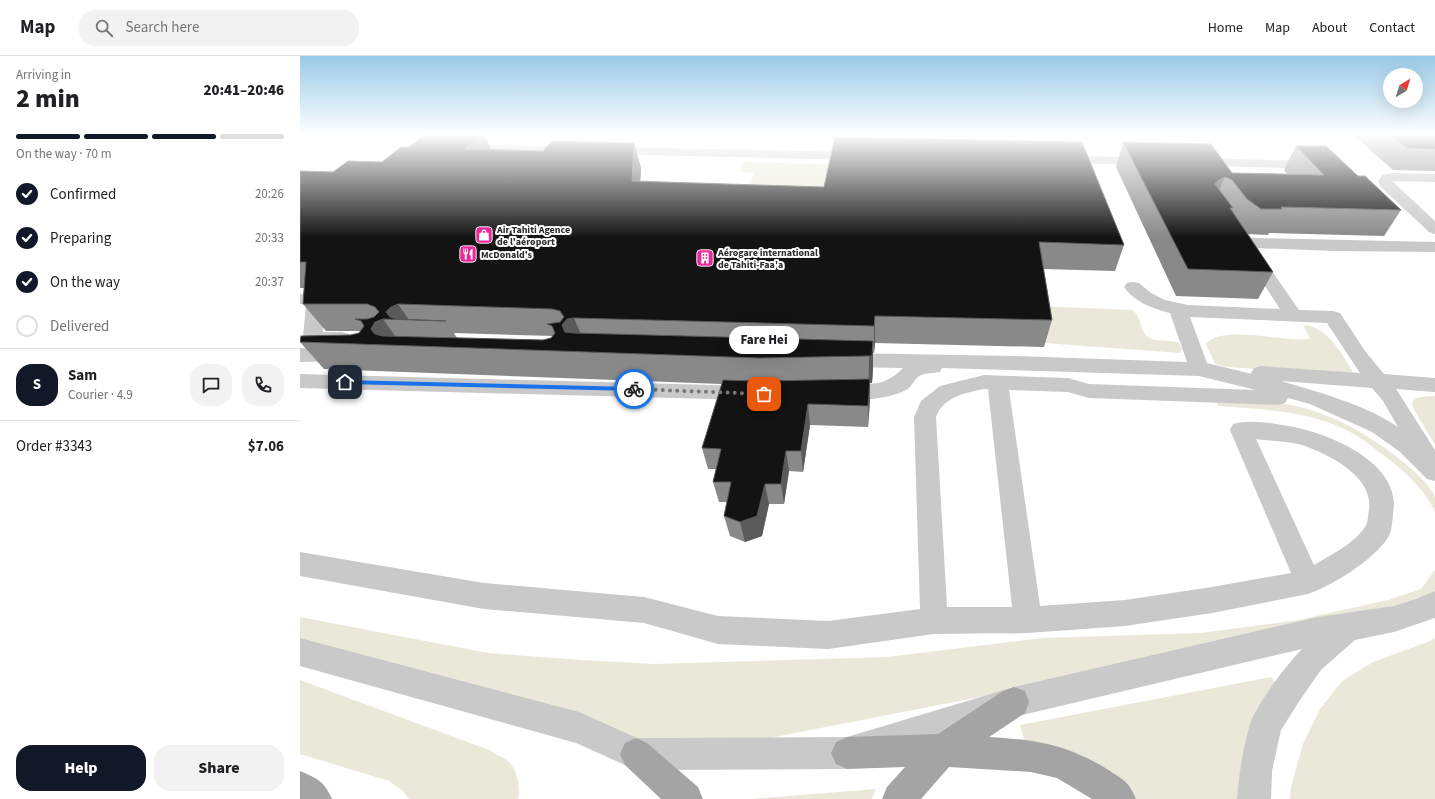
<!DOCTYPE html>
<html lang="en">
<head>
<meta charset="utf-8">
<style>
  :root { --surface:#fff; --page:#f2f2f2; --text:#202124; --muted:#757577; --line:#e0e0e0; --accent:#111827 }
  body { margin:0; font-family:"Source Sans 3",sans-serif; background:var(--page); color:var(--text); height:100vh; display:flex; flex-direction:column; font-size:15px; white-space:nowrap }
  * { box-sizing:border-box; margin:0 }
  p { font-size:13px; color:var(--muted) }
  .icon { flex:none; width:22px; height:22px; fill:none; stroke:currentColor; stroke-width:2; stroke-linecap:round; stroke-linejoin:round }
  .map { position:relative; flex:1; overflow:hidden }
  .side { display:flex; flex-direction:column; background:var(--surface); width:300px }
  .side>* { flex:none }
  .needle { width:26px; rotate:38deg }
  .buttons { position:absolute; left:1083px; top:12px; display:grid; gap:8px }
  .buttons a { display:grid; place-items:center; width:40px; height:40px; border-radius:50%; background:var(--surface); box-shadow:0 4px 16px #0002; font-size:20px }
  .pin { position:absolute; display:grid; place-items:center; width:34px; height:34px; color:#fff; margin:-17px; border-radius:8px; box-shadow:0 2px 6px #0006 }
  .courier { position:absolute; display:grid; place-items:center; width:40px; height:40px; margin:-20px; border:3px solid #1a73e8; border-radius:50%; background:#fff; color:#222; box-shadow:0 1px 5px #0007 }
  .bubble { position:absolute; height:28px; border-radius:14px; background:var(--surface); box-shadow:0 4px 16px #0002; font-size:13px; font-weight:800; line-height:28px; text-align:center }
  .head em { font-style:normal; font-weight:800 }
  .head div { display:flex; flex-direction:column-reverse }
  .head { display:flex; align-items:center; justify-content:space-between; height:68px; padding:0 16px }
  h1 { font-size:26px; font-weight:800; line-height:30px }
  .bar { display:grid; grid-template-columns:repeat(4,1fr); gap:6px 4px; align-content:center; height:48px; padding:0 16px }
  .bar i { height:5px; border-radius:3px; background:var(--line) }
  .bar .on { background:var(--accent) }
  .bar p { grid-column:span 4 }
  .line { display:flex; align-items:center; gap:10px; padding:0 16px; border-top:1px solid var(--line) }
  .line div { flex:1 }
  .round { display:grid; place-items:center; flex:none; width:42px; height:42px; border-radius:16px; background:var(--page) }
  ol { padding:0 16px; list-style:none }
  li { display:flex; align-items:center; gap:12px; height:44px }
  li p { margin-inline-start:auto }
  li .icon { padding:4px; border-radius:50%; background:var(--accent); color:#fff; stroke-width:4 }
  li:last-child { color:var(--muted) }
  li i { width:22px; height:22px; border:2px solid var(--line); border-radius:50% }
  .cta { display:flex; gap:8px; margin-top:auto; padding:8px 16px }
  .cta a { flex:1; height:46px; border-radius:16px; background:var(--accent); color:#fff; font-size:16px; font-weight:800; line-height:46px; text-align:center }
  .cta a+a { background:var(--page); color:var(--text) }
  header { display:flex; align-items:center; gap:24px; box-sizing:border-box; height:56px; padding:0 20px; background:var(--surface); border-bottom:1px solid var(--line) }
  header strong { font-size:19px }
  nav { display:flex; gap:22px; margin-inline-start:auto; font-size:14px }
  .search { width:280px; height:36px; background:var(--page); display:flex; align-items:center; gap:10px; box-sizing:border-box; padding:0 14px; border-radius:16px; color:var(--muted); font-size:15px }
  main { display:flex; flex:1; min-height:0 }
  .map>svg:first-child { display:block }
</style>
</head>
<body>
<header>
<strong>Map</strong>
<div class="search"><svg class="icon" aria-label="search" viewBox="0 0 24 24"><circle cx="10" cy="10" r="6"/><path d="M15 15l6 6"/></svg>Search here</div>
<nav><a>Home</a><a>Map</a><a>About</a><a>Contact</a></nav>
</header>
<main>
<section class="side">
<div class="head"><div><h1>2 min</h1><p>Arriving in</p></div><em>20:41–20:46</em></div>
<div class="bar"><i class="on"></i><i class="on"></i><i class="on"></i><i></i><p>On the way · 70 m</p></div>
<ol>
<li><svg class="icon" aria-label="check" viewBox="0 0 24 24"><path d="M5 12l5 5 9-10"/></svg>Confirmed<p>20:26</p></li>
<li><svg class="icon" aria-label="check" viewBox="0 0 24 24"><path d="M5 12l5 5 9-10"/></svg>Preparing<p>20:33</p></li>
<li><svg class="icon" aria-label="check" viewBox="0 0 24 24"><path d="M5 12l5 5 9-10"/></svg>On the way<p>20:37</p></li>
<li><i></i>Delivered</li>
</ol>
<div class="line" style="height:72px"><b class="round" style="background:var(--accent);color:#fff">S</b><div><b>Sam</b><p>Courier · 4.9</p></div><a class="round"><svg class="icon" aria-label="chat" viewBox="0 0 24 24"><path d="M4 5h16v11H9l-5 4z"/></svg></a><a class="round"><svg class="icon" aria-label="phone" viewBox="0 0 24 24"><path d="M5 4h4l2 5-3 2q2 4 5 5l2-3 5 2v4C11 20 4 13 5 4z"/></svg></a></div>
<div class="line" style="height:52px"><div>Order #3343</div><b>$7.06</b></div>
<div class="cta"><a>Help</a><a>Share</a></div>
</section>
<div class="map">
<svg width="1135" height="743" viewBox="0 0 1135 743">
  <rect width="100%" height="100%" fill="#fff"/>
  <path fill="#eae9d9" d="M444,106L548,109L526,156L446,141L454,117L440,116Z
    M738,250L832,254C842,260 839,274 848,281C858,287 870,283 879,287L882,293L880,297L744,287Z
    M1005,269C1028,272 1040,295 1052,314V317L1049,319L927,311L915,308L906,288C920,268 985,286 1007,283H1010C1009,278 1005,275 1004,270Z
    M1130,340H1135V389L1113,352L1112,346L1116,342Z
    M916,345C939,346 963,345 986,348C1030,356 1067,377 1102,405C1111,413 1131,429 1135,441C1135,445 1135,451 1135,456C1126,436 1108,418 1091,405C1080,397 1069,387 1057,380C1015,354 965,354 918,350Z
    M1135,514V545L1100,559L449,686L334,689L0,585V561L188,597L281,604L355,608L587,601L743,582L900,577L998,564L1088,544L1121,533Z
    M1135,582V743H990L991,731L1003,688L1020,653L1042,625L1073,606L1130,585Z
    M971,621L983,636L942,743H819L726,690L720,669Z
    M0,624L189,694C195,698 203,701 209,706C217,714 221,732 218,743H109L103,735L89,725L0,698Z
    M576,733L572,743H449Z"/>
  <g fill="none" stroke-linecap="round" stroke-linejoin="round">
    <path fill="#c9c9c9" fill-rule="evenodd" d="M161,88L274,90L279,91L281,94L279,97L274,98L156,95L154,92L156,89Z
      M307,91L560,96L565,97L567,100L565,103L560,104L302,98L300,95L302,92Z
      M761,100L848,101L853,102L855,105L853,108L848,109L756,107L754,104L756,101Z
      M895,102L1014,105L1019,106L1021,109L1019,112L1014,113L890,109L888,106L890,103Z
      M1092,117L1135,118V126L1092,125L1135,165V178L1129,176L1081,131L1078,125L1082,119Z
      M928,169L934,171L943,179L954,182L1135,186V196L1035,195L954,192L931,186L920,174L922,171Z
      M952,193L958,195L999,254L1033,255L1040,257L1065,295L1084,318L1135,322V336L1096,333L1135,394V425L1127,423L1100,396L1072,376L1010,348L988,342L985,347L978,349L789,342L768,336L709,334L740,550L825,544L912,531L991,517L930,374L933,368C949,363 971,367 988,370C1025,376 1092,402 1094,447C1094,451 1093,455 1093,459C1092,467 1092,476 1087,483C1072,505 1033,529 1008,538L912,557L825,570L728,577L634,578L528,593L418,588L344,567L184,553L0,520V496L184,527L344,541L418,560L528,565L620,553L614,361L621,345L640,330L684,319L768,322L789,328L956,334L899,320L642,312L640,316C634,317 624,317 619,320C615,323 612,329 609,332C594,343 551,347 534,342L531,337L534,332C562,323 579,337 603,312L544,311L537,309L534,304L537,299L544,297L716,300L887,306L870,257C854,253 834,246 824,231L827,227L833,226L839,227L851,237L865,244L888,249L980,253L944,198L946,195ZM890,261L1027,267L1060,317L961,310L954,312L951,317L952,318L907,307ZM981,325L1072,332L1083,345L1098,371C1064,348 1021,337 981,325ZM684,333H688L712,551H647L636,361C643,341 665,337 684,333ZM956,383C971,385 987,385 1002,389C1028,398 1074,420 1069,454C1068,459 1068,467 1065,471C1055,487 1029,500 1014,509Z
      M0,238L21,239L24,243L23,276H42L49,278L52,282L49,286C36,290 19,290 6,286L3,282L6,248H0Z
      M42,291L49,293L52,298L49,303L42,305L0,306V292Z
      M0,318L448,330L455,332L458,337L455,342L448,344L0,332Z
      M1135,535V562L1094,576L1055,584L1021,614L1000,644L981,674L972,715L971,743H937C939,718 943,692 950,668C956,649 987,608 1002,593L714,661L547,713L336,714L276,687L0,610V582L279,656L337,682L547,681L714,631L1018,561L1094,550L1116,543Z"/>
    <path fill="#a4a4a4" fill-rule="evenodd" d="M714,631L725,635L729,646L725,657L689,681C737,684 765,688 807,713C822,723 829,725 836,743H792L757,722L731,716L649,711L621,743H582L587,731L605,711L547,713L536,708L531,697L536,686L547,681L638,678L703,635Z
      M336,682L347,687L398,731L403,743H361L325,709L320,698L325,687Z
      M0,715C17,722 25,726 32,743H0Z"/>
  </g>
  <path fill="#898989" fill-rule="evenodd" d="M1052,78H1135V115L1093,114Z
    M823,86L932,117L987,118L984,114L996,90L1058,120L1101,154L1084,180L969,177L968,179L948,178L973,216L958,243L876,240L816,111Z
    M334,87L341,112L340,125L824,189L815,215L743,213L752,264L744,291L575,287L574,297H573V313L572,327H570V344L568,371L510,369L503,416L489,415L484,448H469L462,480L445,486L430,480L424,460L427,446H419L413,426L416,413H408L402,392L422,328L24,313L0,286L51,279L59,277L61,275H26L3,248L4,232H0V115L33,116L82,106L191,93L243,95ZM154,277L253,280L251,282L243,284L157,282Z"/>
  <path fill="#5a5a5a" d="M181,78H184L194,100L165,93Z
    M334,87L341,112L339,150L332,125Z
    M925,121L913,147L915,128L919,124Z
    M98,248L109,264H100L91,251Z
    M91,251L100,264H92L86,256Z
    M575,260V287L574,297V270Z
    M274,262L286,290L279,291L275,296L262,269L267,263Z
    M83,263L102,290L75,278L71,273L75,266Z
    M573,285V313L572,327H570V344L568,371L569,300Z
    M508,348L510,369L503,416L501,395Z
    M486,395L489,415L484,448L481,428Z
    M465,428L469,448L462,480L445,486L440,466Z"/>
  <path fill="#131313" stroke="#5a5a5a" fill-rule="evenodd" d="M125,78H181L165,93L243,95L252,85L334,87L332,125L524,131L535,81L782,86L824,189L739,186L752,264L575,260L574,270L274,262L267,263L262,269L265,276L274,277L573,285L572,300H569L459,302L0,286L1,280L51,279L59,277L64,270L61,265L55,263H67L74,261L79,256L75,251L67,248H3L6,206H0V115L33,116L48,105L82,106L101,91H109ZM98,248L252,253L260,255L264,261L260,266L247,268L252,270L255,277L251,282L243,284L83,280L75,278L71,273L75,266L83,263L146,265L97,263L90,261L86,256L91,251Z
    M1089,78H1135V93L1107,92Z
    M823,86L911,88L932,117L1024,119L996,90H1026L1058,120H1065L1101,154L981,151L982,153H961L947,143L932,124L925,121L919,124L915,128L933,152H930L973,216L888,213Z
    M570,323L568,350L508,348L501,395H486L481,428H465L457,460L440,466L424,460L431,426H413L421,393L402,392L423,324L460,325Z"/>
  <linearGradient id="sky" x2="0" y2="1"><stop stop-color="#99cae7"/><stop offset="0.43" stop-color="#fff"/><stop offset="1" stop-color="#fff" stop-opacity="0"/></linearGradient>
  <rect width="1135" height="182" fill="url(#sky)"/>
  <path fill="#1a73e8" d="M43,324L334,331L337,333L334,335L45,328L42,326Z"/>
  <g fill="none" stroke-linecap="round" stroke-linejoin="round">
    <path stroke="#767676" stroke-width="4" stroke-dasharray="0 7.2" d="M334,333L464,338"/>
  </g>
  <defs>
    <symbol id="shop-square" viewBox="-11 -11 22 22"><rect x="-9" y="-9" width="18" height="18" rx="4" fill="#e72a9a" stroke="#fff"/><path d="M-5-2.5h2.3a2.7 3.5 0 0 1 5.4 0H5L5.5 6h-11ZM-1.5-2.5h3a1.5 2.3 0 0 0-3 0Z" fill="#fff"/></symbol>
    <symbol id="restaurant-square" viewBox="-11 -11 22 22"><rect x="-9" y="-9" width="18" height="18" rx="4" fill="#e72a9a" stroke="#fff"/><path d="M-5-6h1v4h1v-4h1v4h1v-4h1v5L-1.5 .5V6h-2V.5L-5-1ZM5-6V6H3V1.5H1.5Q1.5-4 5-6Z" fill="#fff"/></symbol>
    <symbol id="building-square" viewBox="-11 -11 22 22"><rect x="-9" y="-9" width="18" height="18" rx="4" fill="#e72a9a" stroke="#fff"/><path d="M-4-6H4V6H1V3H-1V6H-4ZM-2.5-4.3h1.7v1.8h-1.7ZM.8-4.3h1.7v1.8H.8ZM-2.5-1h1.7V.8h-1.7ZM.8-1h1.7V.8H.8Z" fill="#fff"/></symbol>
  </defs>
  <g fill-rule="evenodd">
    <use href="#shop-square" x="174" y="169" width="20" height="20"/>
    <use href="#restaurant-square" x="158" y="188" width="20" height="20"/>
    <use href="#building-square" x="395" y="192" width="20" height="20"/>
  </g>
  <g text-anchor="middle" stroke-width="4" stroke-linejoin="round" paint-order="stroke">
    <g font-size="10" font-weight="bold" fill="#2c2c2c" stroke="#fff" text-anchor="start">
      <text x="197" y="177">Air Tahiti Agence<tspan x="197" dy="12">de l'aéroport</tspan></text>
      <text x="418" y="200">Aérogare international<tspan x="418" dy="12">de Tahiti-Faa'a</tspan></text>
      <text x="181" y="202">McDonald's</text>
    </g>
  </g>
</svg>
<div class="buttons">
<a><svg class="needle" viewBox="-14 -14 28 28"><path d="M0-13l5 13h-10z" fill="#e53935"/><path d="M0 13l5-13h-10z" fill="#757577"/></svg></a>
</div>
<div class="pin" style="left:464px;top:338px;background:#ea580c"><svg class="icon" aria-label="bag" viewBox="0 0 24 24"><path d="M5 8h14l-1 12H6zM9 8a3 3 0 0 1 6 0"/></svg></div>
<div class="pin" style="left:45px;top:326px;background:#1f2937"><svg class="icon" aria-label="home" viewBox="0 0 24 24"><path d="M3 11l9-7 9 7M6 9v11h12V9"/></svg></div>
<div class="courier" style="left:334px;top:333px"><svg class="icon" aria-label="bike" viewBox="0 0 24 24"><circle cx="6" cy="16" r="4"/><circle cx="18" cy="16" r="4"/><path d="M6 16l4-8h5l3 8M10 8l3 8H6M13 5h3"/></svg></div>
<div class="bubble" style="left:429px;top:270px;width:70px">Fare Hei</div>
</div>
</main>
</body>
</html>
